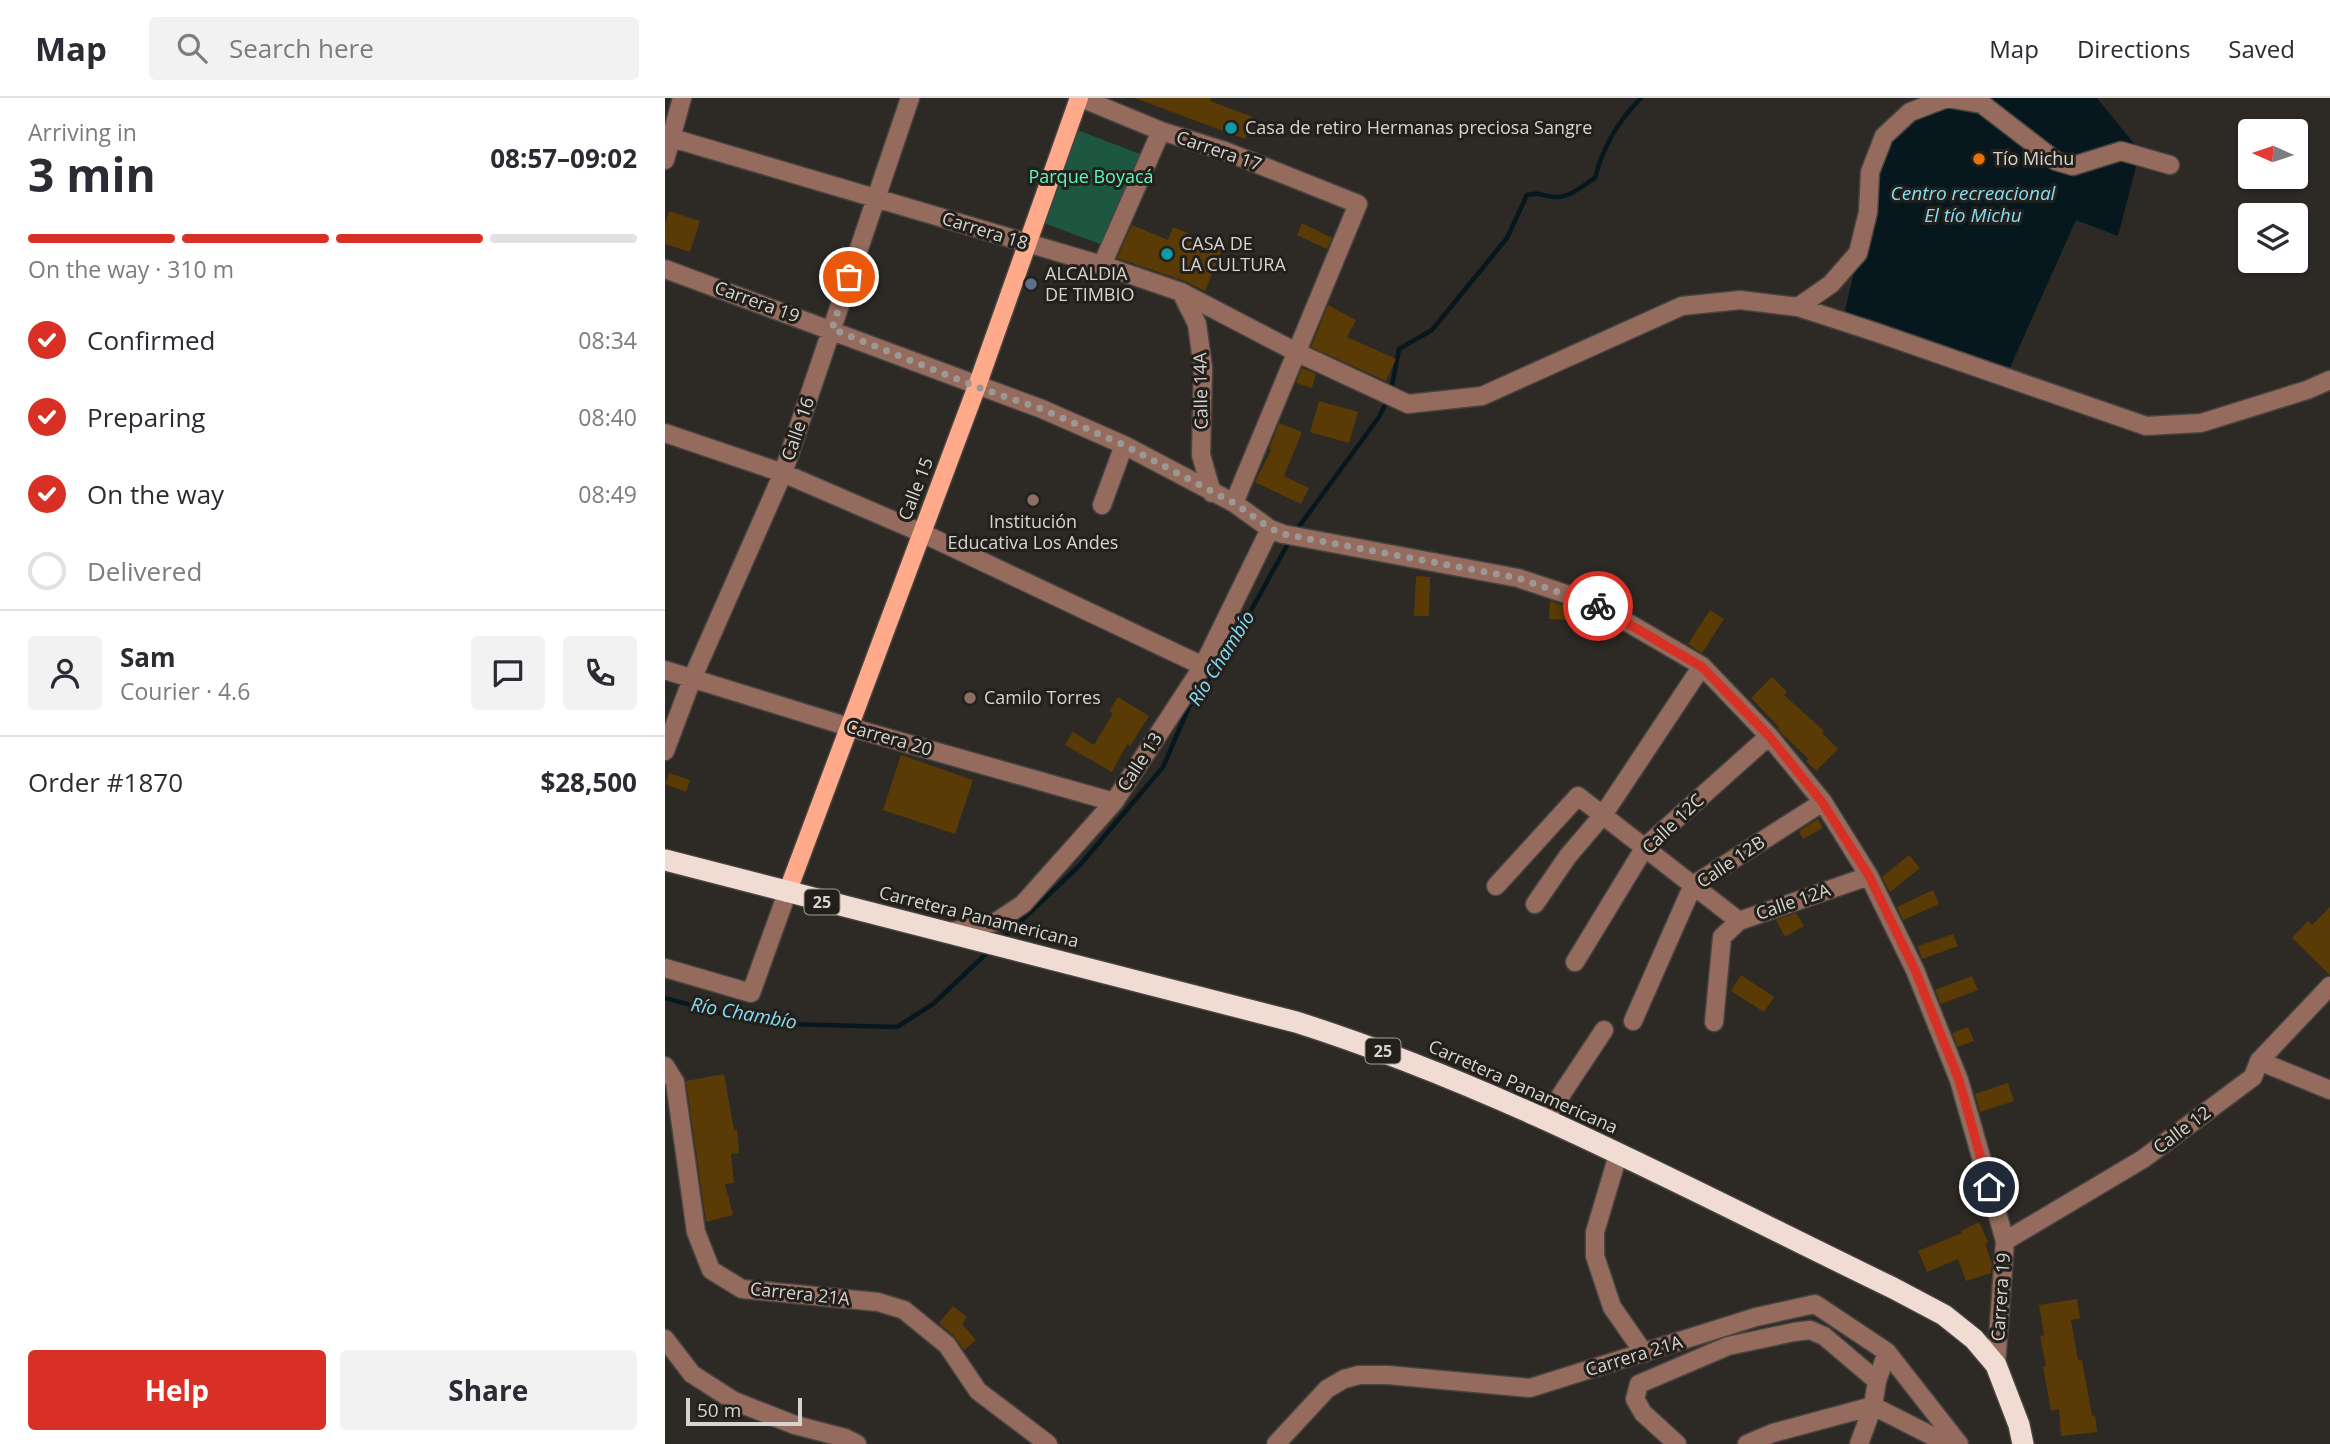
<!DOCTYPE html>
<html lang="en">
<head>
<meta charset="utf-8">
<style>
  :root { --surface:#fff; --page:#f2f2f3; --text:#2b2b33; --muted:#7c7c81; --line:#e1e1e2; --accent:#d93025 }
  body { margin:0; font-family:"Open Sans",sans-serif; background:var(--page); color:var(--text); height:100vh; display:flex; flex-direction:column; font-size:26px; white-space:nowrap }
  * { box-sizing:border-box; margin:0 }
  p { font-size:23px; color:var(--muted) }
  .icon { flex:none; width:38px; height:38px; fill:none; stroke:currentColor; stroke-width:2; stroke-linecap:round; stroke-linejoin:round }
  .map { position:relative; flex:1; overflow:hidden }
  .details { display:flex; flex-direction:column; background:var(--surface); width:665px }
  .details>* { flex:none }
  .needle { width:46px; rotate:273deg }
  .buttons { position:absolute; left:1573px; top:21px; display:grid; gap:14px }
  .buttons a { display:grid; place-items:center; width:70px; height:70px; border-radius:7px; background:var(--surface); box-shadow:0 2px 5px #0004; font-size:35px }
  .scale { position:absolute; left:21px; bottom:18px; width:116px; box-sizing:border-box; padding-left:7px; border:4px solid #d6d4d1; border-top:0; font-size:19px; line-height:24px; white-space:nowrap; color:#d6d4d1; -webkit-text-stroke:5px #23201b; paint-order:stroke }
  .pin { position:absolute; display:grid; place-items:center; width:60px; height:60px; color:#fff; margin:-30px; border:4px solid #fff; border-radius:50%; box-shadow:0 2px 7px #0007 }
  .courier { position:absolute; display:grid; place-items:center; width:70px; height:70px; margin:-35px; border:5px solid #d93025; border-radius:50%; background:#fff; color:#222; box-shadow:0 2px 9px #0007 }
  .headline em { font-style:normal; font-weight:700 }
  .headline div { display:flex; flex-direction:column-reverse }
  .headline { display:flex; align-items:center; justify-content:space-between; height:119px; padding:0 28px }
  h1 { font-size:46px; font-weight:700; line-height:52px }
  .bar { display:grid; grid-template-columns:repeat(4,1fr); gap:10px 7px; align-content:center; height:84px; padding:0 28px }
  .bar i { height:9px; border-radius:5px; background:var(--line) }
  .bar .on { background:var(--accent) }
  .bar p { grid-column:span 4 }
  .line { display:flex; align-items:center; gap:18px; padding:0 28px; border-top:2px solid var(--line) }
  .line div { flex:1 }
  .round { display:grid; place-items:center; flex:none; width:74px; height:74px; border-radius:7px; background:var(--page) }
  ol { padding:0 28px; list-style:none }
  li { display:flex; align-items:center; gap:21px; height:77px }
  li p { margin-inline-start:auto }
  li .icon { padding:7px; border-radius:50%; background:var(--accent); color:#fff; stroke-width:4 }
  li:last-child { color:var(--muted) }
  li i { width:38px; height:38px; border:4px solid var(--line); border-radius:50% }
  .button { display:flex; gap:14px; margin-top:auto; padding:14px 28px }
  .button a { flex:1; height:80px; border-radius:7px; background:var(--accent); color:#fff; font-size:28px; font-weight:700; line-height:80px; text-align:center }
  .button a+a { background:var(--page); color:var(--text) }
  header { display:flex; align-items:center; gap:42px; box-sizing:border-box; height:98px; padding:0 35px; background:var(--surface); border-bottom:2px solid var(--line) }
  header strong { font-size:33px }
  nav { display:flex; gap:38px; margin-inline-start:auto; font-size:24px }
  .search { width:490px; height:63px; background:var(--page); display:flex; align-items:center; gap:18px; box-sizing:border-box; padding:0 24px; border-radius:7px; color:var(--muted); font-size:26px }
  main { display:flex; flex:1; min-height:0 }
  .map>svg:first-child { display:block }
</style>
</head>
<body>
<header>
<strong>Map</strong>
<div class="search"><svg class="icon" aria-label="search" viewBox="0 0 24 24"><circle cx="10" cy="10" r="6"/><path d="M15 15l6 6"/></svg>Search here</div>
<nav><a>Map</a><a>Directions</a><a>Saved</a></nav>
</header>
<main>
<section class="details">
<div class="headline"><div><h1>3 min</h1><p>Arriving in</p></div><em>08:57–09:02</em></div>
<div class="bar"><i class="on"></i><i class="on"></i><i class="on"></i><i></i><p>On the way · 310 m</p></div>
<ol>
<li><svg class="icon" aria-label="check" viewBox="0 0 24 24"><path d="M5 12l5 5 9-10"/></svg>Confirmed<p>08:34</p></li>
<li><svg class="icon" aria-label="check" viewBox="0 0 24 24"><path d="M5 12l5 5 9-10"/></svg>Preparing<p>08:40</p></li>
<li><svg class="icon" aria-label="check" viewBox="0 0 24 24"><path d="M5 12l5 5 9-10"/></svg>On the way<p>08:49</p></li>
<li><i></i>Delivered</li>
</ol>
<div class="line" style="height:126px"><a class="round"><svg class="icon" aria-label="person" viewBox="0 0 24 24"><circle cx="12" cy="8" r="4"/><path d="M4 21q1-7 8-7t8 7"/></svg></a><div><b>Sam</b><p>Courier · 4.6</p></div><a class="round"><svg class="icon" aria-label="chat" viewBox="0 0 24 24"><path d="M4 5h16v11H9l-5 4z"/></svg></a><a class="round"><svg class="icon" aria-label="phone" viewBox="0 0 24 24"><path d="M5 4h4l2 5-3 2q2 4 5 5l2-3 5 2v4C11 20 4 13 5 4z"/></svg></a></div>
<div class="line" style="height:91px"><div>Order #1870</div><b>$28,500</b></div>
<div class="button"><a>Help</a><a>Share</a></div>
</section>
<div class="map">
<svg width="1665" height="1346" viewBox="0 0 1665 1346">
  <rect width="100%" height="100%" fill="#2d2925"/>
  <path fill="#1d5741" d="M402,28L475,56L440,148L374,123Z"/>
  <path fill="#06171d" d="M1269,0H1432L1475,53L1453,138L1411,122L1343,274L1180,213L1217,53Z"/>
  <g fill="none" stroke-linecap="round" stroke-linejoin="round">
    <path stroke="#06171d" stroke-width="4.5" d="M726,293L734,251L767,232L842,140L862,97C878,93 877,99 890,99C905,100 918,87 930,80C938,48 953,23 976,0
      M630,434L714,319L723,301
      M336,842L415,767L498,669L524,609L563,554L625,442
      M0,900L54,915L120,926L232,929L268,906L324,853"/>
  </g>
  <path fill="#5a3b06" d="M470,0H546L545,3L588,19L580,41Z
    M4,113L35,123L25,154L0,146V125Z
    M637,125L667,140L662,151L632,137Z
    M467,127L503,142L508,129L558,149L540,193L520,183L452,160Z
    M663,207L691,222L682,239L731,261L721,283L646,249Z
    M637,270L651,276L647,290L631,285Z
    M654,303L693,314L684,345L645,334Z
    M614,325L637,334L619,378L644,390L636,406L590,384L606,352L604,351Z
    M751,478L765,479L764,518H749Z
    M885,503L903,509V522L884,521Z
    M1045,512L1059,521L1037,555L1023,546Z
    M1107,579L1122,594L1119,597L1159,633L1157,635L1173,651L1151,673L1141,663L1144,661L1118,637L1113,631L1114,629L1086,600Z
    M453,599L484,618L465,648L462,646L447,674L400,647L408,634L429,647L448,615L444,613Z
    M236,657L308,682L290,736L218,712Z
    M4,675L25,682L21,694L0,686Z
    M1153,721L1158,730L1138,741L1134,733Z
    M1244,757L1255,770L1225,794L1217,779Z
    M1268,792L1274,806L1238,822L1232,809Z
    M1665,809V877L1627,840L1643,823L1647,827Z
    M1131,815L1139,828L1120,839L1111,822Z
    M1288,836L1293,848L1257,861L1253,848Z
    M1076,877L1109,899L1099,914L1066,893Z
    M1307,878L1313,892L1276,906L1270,892Z
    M1303,929L1309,943L1293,949L1287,935Z
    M59,976L69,1032H72L74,1055L66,1056L69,1085L60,1086L68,1117L41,1124L21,983Z
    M1343,985L1349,1003L1315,1014L1310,996Z
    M1314,1124L1323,1144L1320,1146L1327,1166L1326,1175L1301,1183L1293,1161L1262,1174L1253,1153L1297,1135L1296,1133Z
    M1412,1201L1415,1220L1406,1222L1413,1262H1417L1427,1318L1430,1317L1432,1334L1396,1338L1394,1311L1386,1313L1378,1269L1381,1268L1375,1238L1379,1237L1374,1207Z
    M288,1208L302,1219L297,1226L311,1242L299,1252L289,1238L274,1225Z"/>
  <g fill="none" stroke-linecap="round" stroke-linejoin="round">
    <defs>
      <path id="minor" d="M416,0L496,33L560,53L693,106L569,405
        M0,38L437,167L516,194L631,254L743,306L817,298L1017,208L1075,202L1133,209L1210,234L1481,328L1536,325L1642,292L1665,282
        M0,62L17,0
        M437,167L496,33
        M0,171L377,311L459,347L569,405L605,431L618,436L853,480L931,506L1037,568L1104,638L1158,704L1204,778L1250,872L1294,982L1340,1143L1331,1267
        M516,194L532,226L538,270L536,357L547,395
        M1133,209L1166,186L1193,155L1203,114L1205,74L1219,38L1245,14L1282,0L1317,6L1391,63L1408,68L1456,53L1505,67
        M0,335L118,375L257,435L538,568
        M437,407L459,347
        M0,572L184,629L449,704
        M0,653L27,581L118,375L245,0
        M831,788L913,698L1074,823
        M870,806L903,758L938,717L1037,568
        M284,834L331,824L358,806L449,704L538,568L605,431
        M910,864L980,749L1104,638
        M0,870L86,895L122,795
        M968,923L1028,787L1158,704
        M1049,924L1057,839L1074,823L1204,778
        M1594,963L1665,992
        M0,968L10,984L31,1134L46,1172L77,1191L213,1204L239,1212L282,1247L313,1293L383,1346
        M880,1021L939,932
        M953,1057L930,1134V1158L947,1209L979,1255
        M1340,1143L1478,1061L1588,979L1594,963L1665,888
        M0,1241L27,1276L69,1303L130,1327L180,1340L192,1346
        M1208,1308L1283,1346
        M611,1346L662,1291L679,1281L694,1277H723L865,1290L1091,1219L1150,1206L1222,1254L1294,1346
        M1012,1346L978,1315L970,1301L974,1286L1063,1248L1129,1234L1145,1232L1159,1238L1212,1283
        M1082,1346L1108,1335L1208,1308
        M1194,1346L1208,1308L1212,1283L1222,1254"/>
      <path id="major" d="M122,795L312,288L414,0"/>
      <path id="highway" d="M0,762L631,924C839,990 1033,1096 1228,1190L1279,1217L1309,1241L1331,1267L1354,1327L1358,1346"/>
    </defs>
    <use href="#minor" stroke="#484441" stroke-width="21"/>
    <use href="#major" stroke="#484441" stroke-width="21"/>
    <use href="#highway" stroke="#484441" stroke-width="24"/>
    <use href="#minor" stroke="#946b5c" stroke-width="18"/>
    <use href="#major" stroke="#ffab8b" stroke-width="18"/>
    <use href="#highway" stroke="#f1dcd4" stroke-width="21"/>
  </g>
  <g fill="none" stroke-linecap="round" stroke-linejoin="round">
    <path stroke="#9b9895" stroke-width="7" stroke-dasharray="0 12.6" d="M184,179L167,231L312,289L377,311L459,347L569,405L605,430L618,436L853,480L933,508"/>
    <path stroke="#d93025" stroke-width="9" d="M933,508L1037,569L1104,638L1157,704L1204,778L1250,872L1294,982L1324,1089"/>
  </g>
  <g fill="#0f9aa8" stroke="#23201b" stroke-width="2.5">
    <circle cx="566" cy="30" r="7"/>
    <circle cx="502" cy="156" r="7"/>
  </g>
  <circle fill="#e8710a" stroke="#23201b" stroke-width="2.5" cx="1314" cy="61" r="7"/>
  <circle fill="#5c6f8a" stroke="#23201b" stroke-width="2.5" cx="366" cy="186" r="7"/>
  <g fill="#8d6e63" stroke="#23201b" stroke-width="2.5">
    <circle cx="368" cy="402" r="7"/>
    <circle cx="305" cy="600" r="7"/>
  </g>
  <g text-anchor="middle" stroke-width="6" stroke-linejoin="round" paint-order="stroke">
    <g fill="#23201b" stroke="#a09e9a" stroke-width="2">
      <rect x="139.5" y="791.5" width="35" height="25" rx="5"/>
      <rect x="700.5" y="940.5" width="35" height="25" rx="5"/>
    </g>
    <g font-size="16" font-weight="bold" fill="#d6d4d1">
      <text x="157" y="810">25</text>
      <text x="718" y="959">25</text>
    </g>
    <g font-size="18" fill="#d6d4d1" stroke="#23201b" text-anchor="start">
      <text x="580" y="36">Casa de retiro Hermanas preciosa Sangre</text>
      <text x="1328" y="67">Tío Michu</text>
      <text x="516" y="152">CASA DE<tspan x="516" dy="21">LA CULTURA</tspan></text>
      <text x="380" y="182">ALCALDIA<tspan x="380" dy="21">DE TIMBIO</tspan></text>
      <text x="368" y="430" text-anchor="middle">Institución<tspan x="368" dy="21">Educativa Los Andes</tspan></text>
      <text x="319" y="606">Camilo Torres</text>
    </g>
    <g font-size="18" fill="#d6d4d1" stroke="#23201b">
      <text transform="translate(554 53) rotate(19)" y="6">Carrera 17</text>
      <text transform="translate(320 133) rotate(17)" y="6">Carrera 18</text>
      <text transform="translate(92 204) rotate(20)" y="6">Carrera 19</text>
      <text transform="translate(536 293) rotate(-91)" y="6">Calle 14A</text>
      <text transform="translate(133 331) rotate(-71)" y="6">Calle 16</text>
      <text transform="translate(251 391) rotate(-69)" y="6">Calle 15</text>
      <text transform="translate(224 640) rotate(16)" y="6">Carrera 20</text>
      <text transform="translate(475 664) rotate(-57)" y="6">Calle 13</text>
      <text transform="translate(1008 726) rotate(-44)" y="6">Calle 12C</text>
      <text transform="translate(1066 764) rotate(-34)" y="6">Calle 12B</text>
      <text transform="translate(1128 804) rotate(-19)" y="6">Calle 12A</text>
      <text transform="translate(314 819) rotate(14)" y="6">Carretera Panamericana</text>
      <text transform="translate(858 989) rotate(24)" y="6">Carretera Panamericana</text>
      <text transform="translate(1517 1032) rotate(-37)" y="6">Calle 12</text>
      <text transform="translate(135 1196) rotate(6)" y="6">Carrera 21A</text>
      <text transform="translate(1336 1199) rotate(-86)" y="6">Carrera 19</text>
      <text transform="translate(969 1258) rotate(-17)" y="6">Carrera 21A</text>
    </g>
    <g font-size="18" fill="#5af9bd" stroke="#23201b">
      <text x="426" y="85">Parque Boyacá</text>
    </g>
    <g font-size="19" font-style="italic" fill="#83def9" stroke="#23201b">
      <text x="1308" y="102">Centro recreacional<tspan x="1308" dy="22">El tío Michu</tspan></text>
      <text transform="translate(556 560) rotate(-58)" y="7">Río Chambío</text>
      <text transform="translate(79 915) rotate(10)" y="7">Río Chambío</text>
    </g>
  </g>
</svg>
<div class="buttons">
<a><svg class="needle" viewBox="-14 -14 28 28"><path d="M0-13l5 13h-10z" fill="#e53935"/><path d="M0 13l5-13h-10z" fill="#7c7c81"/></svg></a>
<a><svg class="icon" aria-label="layers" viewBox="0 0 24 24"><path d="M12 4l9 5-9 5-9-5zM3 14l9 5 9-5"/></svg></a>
</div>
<div class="scale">50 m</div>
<div class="pin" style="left:184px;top:179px;background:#ea580c"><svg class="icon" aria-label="bag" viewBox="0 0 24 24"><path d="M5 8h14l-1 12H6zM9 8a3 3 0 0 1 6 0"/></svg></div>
<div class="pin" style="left:1324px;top:1089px;background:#1f2937"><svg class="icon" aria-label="home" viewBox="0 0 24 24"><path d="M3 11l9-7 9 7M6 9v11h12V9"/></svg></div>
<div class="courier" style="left:933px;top:508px"><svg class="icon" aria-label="bike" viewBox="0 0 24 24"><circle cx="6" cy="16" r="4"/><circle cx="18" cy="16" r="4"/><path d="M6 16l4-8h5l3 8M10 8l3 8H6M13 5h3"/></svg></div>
</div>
</main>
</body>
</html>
